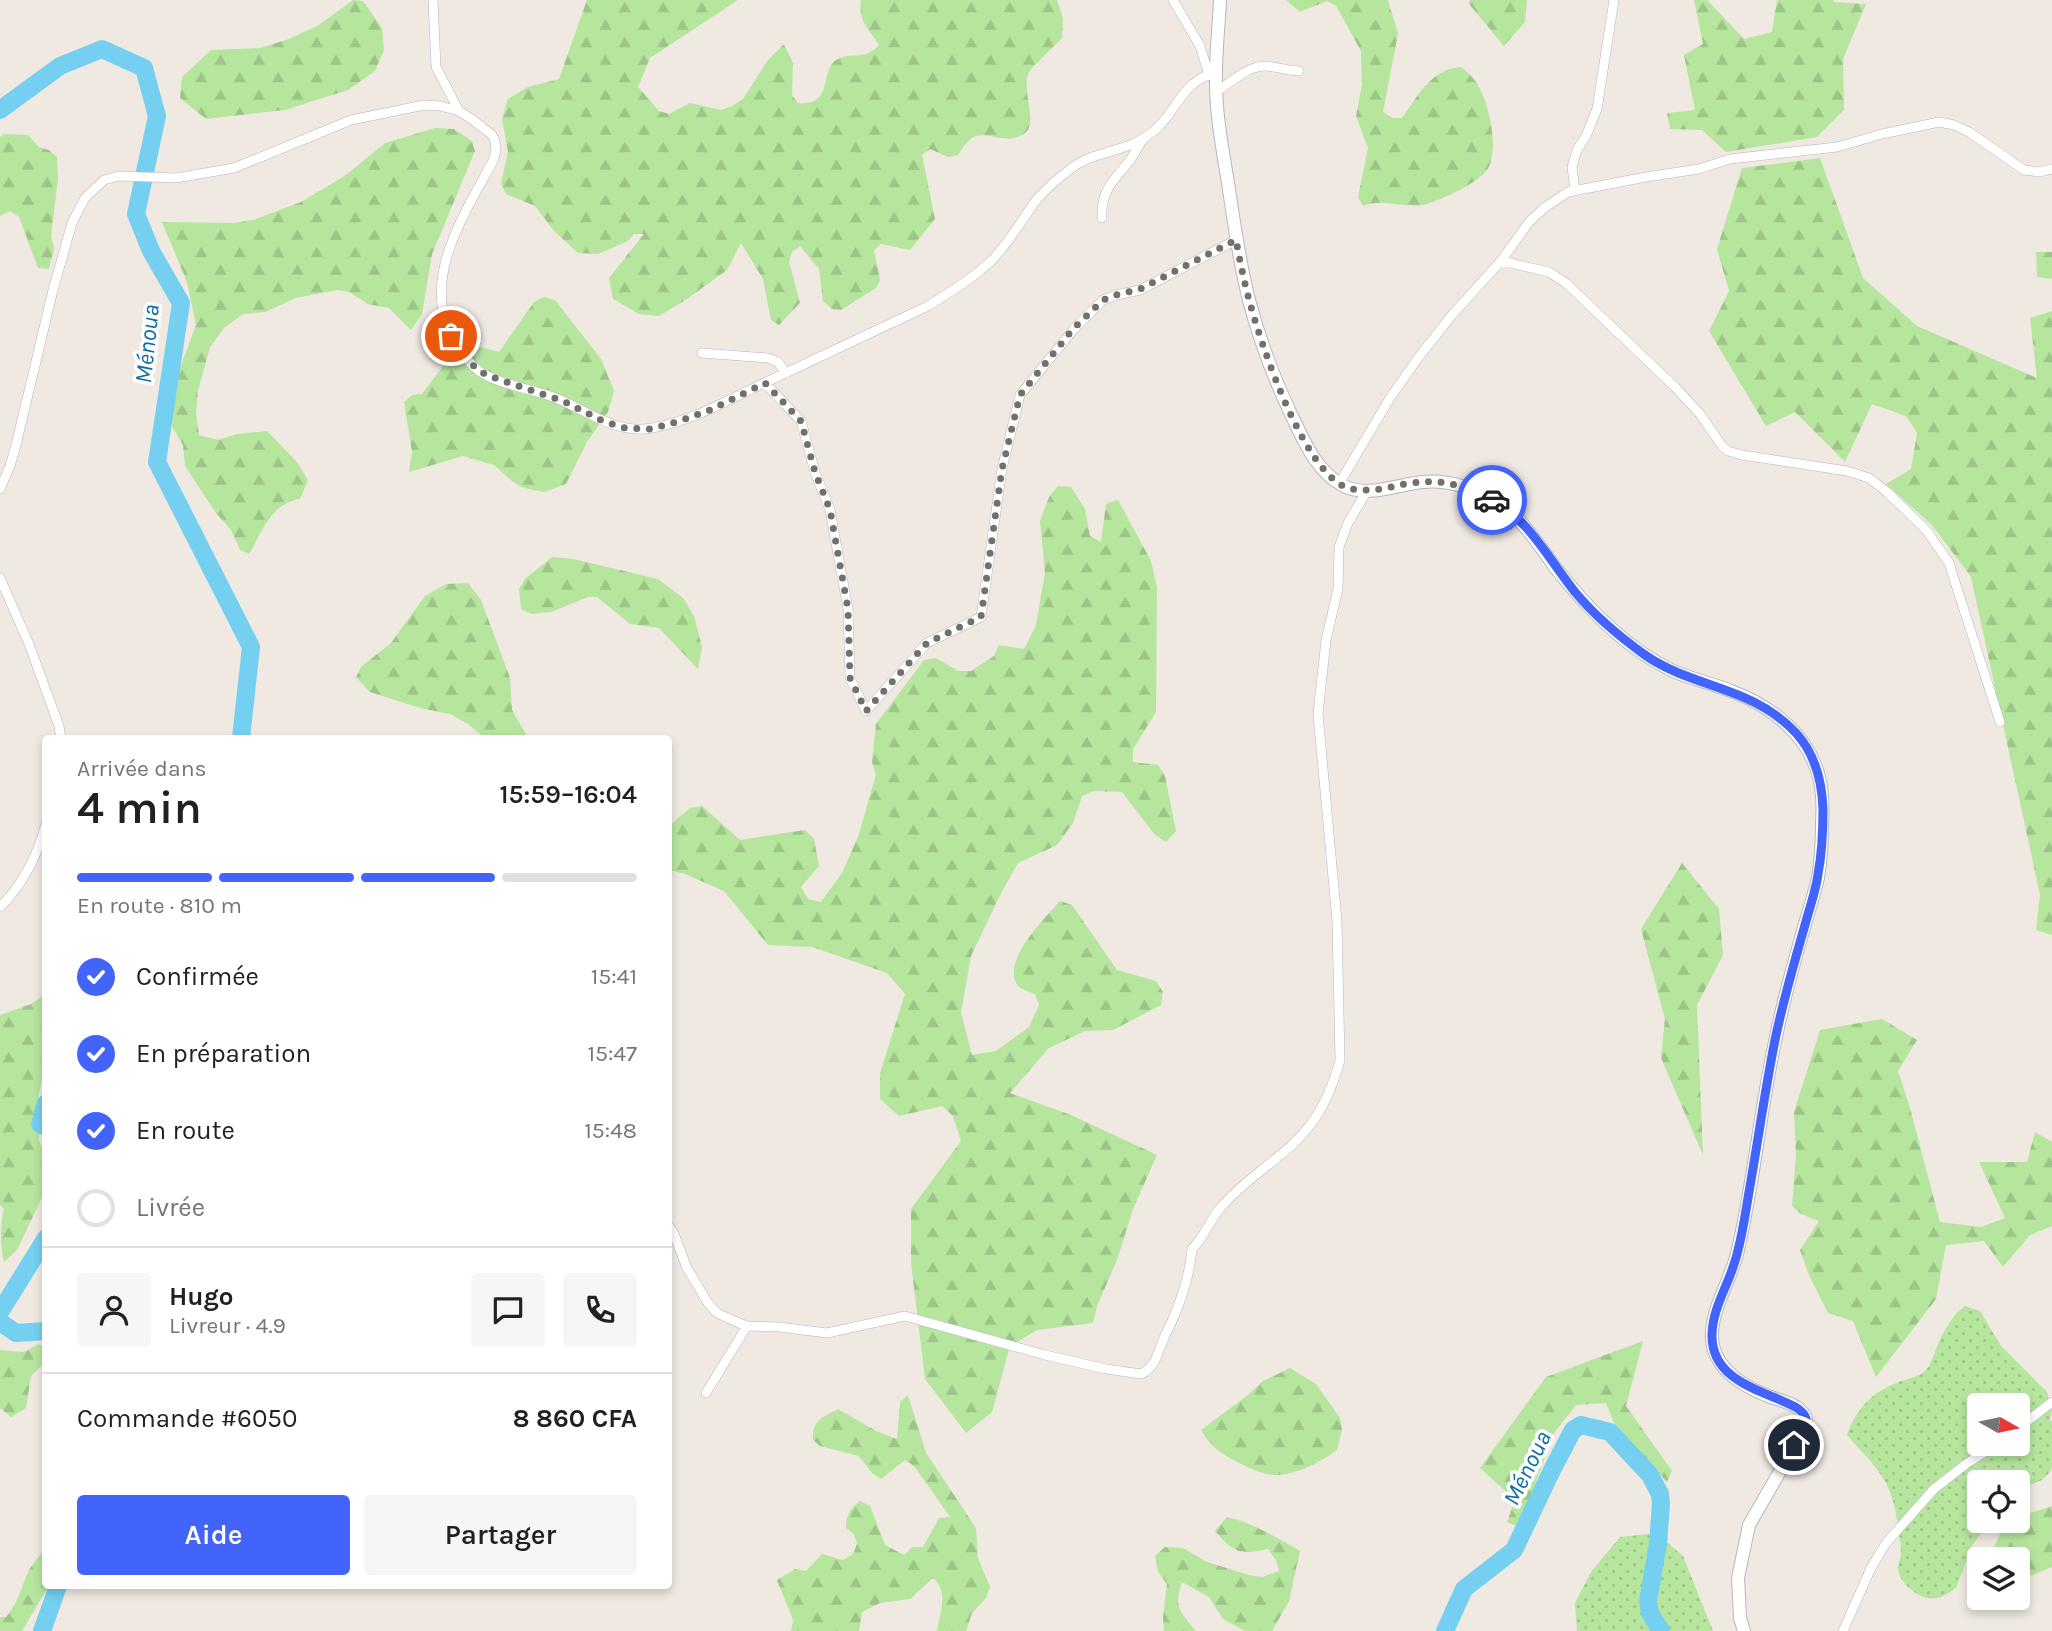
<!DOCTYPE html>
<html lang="fr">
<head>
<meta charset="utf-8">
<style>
  :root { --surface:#fff; --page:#f6f6f6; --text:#202124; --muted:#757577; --line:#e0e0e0; --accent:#4264fb }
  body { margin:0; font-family:Karla,sans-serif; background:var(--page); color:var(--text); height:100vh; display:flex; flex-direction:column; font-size:26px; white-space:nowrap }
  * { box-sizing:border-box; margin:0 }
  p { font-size:23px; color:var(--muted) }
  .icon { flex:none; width:38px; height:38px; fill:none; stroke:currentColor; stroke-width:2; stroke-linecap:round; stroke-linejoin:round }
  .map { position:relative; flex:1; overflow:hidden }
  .details { position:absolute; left:42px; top:735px; width:630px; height:854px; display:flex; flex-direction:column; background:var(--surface); border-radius:7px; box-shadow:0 4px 10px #0003 }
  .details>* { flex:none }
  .needle { width:46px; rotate:99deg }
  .fabs { position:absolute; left:1967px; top:1393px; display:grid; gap:14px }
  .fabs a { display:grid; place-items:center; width:63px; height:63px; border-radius:7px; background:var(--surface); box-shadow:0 4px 10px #0003; font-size:35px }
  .pin { position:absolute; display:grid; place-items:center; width:60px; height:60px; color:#fff; margin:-30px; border:4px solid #fff; border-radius:50%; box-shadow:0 2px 7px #0007 }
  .courier { position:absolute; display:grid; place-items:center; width:70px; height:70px; margin:-35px; border:5px solid #4264fb; border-radius:50%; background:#fff; color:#222; box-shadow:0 2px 9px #0007 }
  .overview em { font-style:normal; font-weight:600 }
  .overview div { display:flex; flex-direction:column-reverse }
  .overview { display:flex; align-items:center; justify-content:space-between; height:119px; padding:0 35px }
  h1 { font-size:46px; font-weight:600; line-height:52px }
  .bar { display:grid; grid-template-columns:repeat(4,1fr); gap:10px 7px; align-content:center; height:84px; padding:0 35px }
  .bar i { height:9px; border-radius:5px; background:var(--line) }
  .bar .active { background:var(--accent) }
  .bar p { grid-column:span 4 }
  .line { display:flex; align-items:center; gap:18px; padding:0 35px; border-top:2px solid var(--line) }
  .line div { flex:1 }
  .round { display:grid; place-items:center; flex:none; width:74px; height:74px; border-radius:7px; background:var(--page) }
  ol { padding:0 35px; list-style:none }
  li { display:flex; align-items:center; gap:21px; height:77px }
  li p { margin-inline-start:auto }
  li .icon { padding:7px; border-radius:50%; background:var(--accent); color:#fff; stroke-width:4 }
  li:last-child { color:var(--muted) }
  li i { width:38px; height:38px; border:4px solid var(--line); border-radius:50% }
  .primary-button { display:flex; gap:14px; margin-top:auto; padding:14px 35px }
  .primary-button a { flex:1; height:80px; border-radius:7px; background:var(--accent); color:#fff; font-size:28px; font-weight:600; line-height:80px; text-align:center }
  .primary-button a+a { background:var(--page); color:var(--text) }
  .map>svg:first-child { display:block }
</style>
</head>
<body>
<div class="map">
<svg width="2052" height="1631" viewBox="0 0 2052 1631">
  <defs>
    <pattern id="grass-dots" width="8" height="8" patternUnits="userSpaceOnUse" patternTransform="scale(1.75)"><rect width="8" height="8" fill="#b6e59e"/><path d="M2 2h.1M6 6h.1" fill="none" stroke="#9dc588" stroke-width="1.8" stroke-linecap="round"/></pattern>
    <pattern id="forest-firs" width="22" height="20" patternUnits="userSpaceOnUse" patternTransform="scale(1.75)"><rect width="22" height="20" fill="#b6e59e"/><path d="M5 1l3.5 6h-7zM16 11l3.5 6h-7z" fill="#9dc588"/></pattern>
  </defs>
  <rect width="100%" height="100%" fill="#efe9e1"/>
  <path fill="url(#grass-dots)" fill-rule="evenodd" d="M1965,1306L1980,1311L2001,1346L2047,1392L2052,1410L2050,1419L2052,1422V1467L2050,1472L2042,1480L2018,1490V1482H1979V1521H1990L1972,1546L1956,1588C1951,1591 1944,1597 1937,1598C1921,1601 1898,1584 1898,1567C1898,1563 1900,1560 1901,1556C1901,1540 1896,1507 1890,1492C1882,1470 1862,1453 1847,1435C1856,1409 1872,1392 1899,1382C1907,1379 1918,1377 1924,1372C1930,1367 1932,1359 1935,1352C1942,1335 1949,1318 1965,1306ZM1979,1405H2018V1444H1979Z
    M1656,1533L1683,1556L1713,1631H1577L1575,1603L1591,1572L1620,1537Z"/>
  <path fill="url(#forest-firs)" d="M353,0L363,1L382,28L384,50L375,71L348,90L285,110L206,119L180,98L182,77L211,50L260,48L289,39L319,25Z
    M587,0H738L650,58L638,87L659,111L669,114L690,103L721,110L732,106L743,99L768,60L784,44L793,63L792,95L798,103C836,106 818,69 838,59C854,51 863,62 879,45C869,29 857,20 861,0H1057L1063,18L1062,38C1055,46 1031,67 1028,74C1022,91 1038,123 1025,133C1007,147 986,129 972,138C966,142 962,149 958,155L948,157L930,149L922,155L935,219L910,250L881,244L874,250L880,280L876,288L841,310L832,309L823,301L819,269L800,246L792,252L789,262L800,303L779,325L771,320L763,279L741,243L727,270L687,299L659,316L639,314L613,299L609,278L644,234H634L628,241L598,254L578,253L554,231L535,206L506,194L501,184L508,152L502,119L508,99L528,87L559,79Z
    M1286,0H1388L1398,34L1383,112L1392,118H1402C1418,96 1431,69 1461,67C1466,71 1472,76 1476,82C1489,101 1500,150 1487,170C1478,183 1438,202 1422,205C1402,208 1382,198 1363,206L1358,197L1368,148L1356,116L1362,85L1361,51L1336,6L1327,1L1300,12Z
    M1470,0H1527L1525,22L1504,46L1469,4Z
    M1694,0H1707L1744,39L1772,32L1777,0H1833L1834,2L1866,4L1843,59L1844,110L1817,137L1726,152L1702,130L1670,129L1667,113L1695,110L1684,55L1703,44Z
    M435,128L454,129L472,141L475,151L432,254L422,314L411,330L389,308L368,304L349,292L337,290L296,298L265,312L243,314L224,328L210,347L198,391L196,413L199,435L218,440L237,434L267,431L296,461L308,480L300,499C271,503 262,532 249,554L240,550L231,530L216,513L185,466L183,445L172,426L174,384L196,325L187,282L162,222L233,223L253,220L301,202L346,175L385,143Z
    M3,134L28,135L39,147L49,150L57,157L58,179L51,236L54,248L49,269L38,268L19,217L10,211L0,216V137Z
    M1820,158L1863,278L1917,326L2037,378L2030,318L2052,311V935L2036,930L2040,895L1971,577L1932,525L1886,484L1911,469L1917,433L1906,416L1872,404L1845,462L1795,412L1766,426L1709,331L1729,291L1717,249L1742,168Z
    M2036,252H2052V279L2037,277Z
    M544,297L555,300L601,359L614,391L608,412L587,442L566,484L544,492L533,490L521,487L512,481L494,465L463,456L409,472L412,452L404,402L412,395L422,394L447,361L466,360L480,347L499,352L534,302Z
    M1058,486L1071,487L1085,509L1090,536L1101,542L1106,504L1118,500L1151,561L1157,587L1156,712L1133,749V762L1158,765L1165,776L1176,831L1166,842L1155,835L1122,792L1094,791L1082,796L1073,823L1057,845L1018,863L1003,889L971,956L961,1013L972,1055L996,1051L1029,1027L1039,1005L1035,994C1030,992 1023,990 1019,987C998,964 1045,918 1060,901L1072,905L1117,970L1156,981L1163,992L1161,1005L1113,1030L1085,1031L1049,1048L1010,1093L1071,1115L1157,1155L1133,1209L1117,1260L1097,1306L1093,1323L1037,1330L1010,1346L992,1412L966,1433L925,1379L911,1263V1209L961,1141L953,1116L942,1106L899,1116L880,1099V1073L905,994L887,973L812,947L768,945L724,891L685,874L669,870L668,827L690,808L702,806L740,840L805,830L814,839L819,866L801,887L808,899L821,902L842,873L858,837L876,775L872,762L876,724L924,660L936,658L958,671H971L994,656L999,645L1024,649L1036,625L1045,573L1040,521L1049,497Z
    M552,557L573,559L658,579L683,598L694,616L702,647L698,669L659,628L630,624L597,597H588L551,612L531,614L521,609L519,589L525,579Z
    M468,583L481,600L510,678L512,710L528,738H485L468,724L450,714L420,708L370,692L356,677L361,667L391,643L425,596L446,584Z
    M1682,863L1719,909L1723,955L1697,1005L1703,1155L1661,1058L1665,1019L1641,929Z
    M45,994V1066L36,1107L40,1124L39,1141L45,1154V1191L17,1250L4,1262C0,1246 0,1225 4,1208L0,1205V1015L31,1004Z
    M1882,1019L1917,1040L1898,1071L1910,1108L1940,1222L1981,1227L2005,1218L1979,1162H2027L2035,1132L2052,1142V1226L2030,1235L2003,1267L1984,1241L1946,1245L1936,1299L1876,1377L1853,1321L1828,1313L1809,1275L1800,1250L1819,1221L1801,1214L1792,1206L1796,1155L1794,1112L1820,1030Z
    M1643,1341L1626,1406L1672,1471L1667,1482L1616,1428L1606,1403L1576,1405L1554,1433L1519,1527L1507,1522L1515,1500L1480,1468L1546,1377Z
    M39,1344L45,1348V1362L31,1376L26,1408L11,1417L0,1408V1350L24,1352Z
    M1290,1368L1316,1384L1340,1418L1342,1429L1337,1450C1320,1462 1297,1475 1275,1475C1262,1476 1225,1457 1215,1448C1209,1443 1205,1436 1201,1430L1248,1395L1263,1381Z
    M908,1395L926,1453L976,1528L978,1558L990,1587L986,1598L972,1613L966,1631H937C940,1613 949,1591 933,1578L910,1599L880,1603L862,1612L859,1631H791L793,1620L777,1580L795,1569L806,1571L822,1554L843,1560L853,1554L857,1544L854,1534L846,1528C846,1515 850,1509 860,1501L870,1506L885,1545L904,1555L912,1547H923L939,1518L950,1517L914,1466L905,1460L881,1479L872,1473L859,1456L820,1446L813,1440C812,1420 823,1417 838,1409L876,1431L897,1439L900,1402Z
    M2052,1506V1567L2018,1581V1559H1989L2005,1522L2018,1521V1517Z
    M1227,1517C1253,1523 1278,1538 1300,1551L1289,1601L1272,1631H1245L1223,1619L1209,1597L1182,1582C1173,1607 1180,1611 1196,1631H1164L1163,1617L1167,1584L1158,1572L1155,1556L1165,1547L1183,1548L1207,1562L1249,1575L1262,1577L1279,1571L1276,1560L1268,1549C1239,1555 1234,1553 1215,1531Z
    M45,1548L47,1589L22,1631H0V1617H6C17,1605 20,1592 26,1577C30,1566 39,1557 45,1548Z"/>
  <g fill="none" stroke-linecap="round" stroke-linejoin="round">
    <path stroke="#75cff0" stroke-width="18" d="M0,110L60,66L102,49L144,68L157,116L136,214L151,251L181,303L157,462L251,647L241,738
      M46,1103L40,1124L46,1127
      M0,1312L46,1238
      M0,1322L16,1333L46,1331
      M42,1631L58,1586
      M1445,1631L1464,1589L1514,1550L1552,1470L1573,1430L1581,1425L1610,1432L1650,1475L1660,1494L1661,1503L1658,1544L1648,1601L1650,1613L1661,1631"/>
    <defs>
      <path id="street" d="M433,0L436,67L459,111
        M1173,0L1200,46L1209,75
        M1217,91C1230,83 1249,65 1266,66C1278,67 1287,71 1299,71
        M1575,190L1572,167L1577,150L1586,136L1597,109L1614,0
        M1102,218C1101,192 1111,183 1127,164C1133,157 1137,148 1142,141
        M1501,261L1549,272L1566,283L1675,387L1700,414L1722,446L1728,451L1742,455L1847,471L1869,478L1887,492L1927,531L1949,563L2000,722
        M702,353L768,358L778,362L786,373
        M765,383L801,421L815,472L830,510L848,609L850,678L866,711L927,643L981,617L1002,469L1020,395L1074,329L1103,300L1116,295L1140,290L1236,240
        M1339,484L1390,398L1418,358L1452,315L1501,261L1529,222L1544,208L1568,192L1646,177L1699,169L1730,159L1837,147L1882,134L1939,122L1954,125L1969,132L2024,170L2039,172L2052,169
        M0,489L10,466L17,441L53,290L72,223L85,198L104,180L118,176L176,178L234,168L351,120L424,105L440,106L459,111L473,120L492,135L495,141L496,151L493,161C464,215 418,282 455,343C462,353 468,363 479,371C498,384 531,389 553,397C586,409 615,435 652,428C691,421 725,402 760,385C816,359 872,332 928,306C950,292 974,278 993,259C1009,242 1021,222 1034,203C1044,190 1056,180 1069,170C1095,149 1127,154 1155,130C1178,110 1182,80 1216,73
        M0,578L29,644L59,726L61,738
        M0,907C22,886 39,853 46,823
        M668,1225L674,1234L687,1268L708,1303L717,1313L739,1323L747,1326L779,1327L827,1333L905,1316L1045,1355L1106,1369L1141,1374C1157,1366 1157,1353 1164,1338C1178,1310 1189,1282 1192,1249C1206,1236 1210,1218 1223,1205C1249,1175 1287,1156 1311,1124C1325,1105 1334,1082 1340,1060L1337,921L1318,714L1326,640L1338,589L1339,547L1348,523L1367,491
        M706,1393L747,1326
        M2018,1428L2052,1402
        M1843,1631L1871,1568L1886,1543L1934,1489L1966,1464L1997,1444"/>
      <path id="secondary" d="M1220,0C1219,24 1216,49 1216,73C1215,110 1222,146 1228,183C1234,222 1239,261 1249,300C1259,338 1273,376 1290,412C1303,439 1315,470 1342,485C1366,499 1398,484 1423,482C1450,479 1479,490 1501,505C1524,521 1539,545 1555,567C1586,607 1624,647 1671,670C1690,679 1711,683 1731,691C1771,706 1808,734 1819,777C1823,792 1823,807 1822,823C1822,841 1821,860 1818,878C1814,895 1808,913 1803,931C1793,966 1783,1002 1776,1037C1760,1109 1754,1183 1737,1254C1730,1281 1714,1304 1712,1332C1710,1366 1740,1385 1768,1396C1778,1400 1794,1403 1801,1411C1808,1418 1806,1419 1805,1428L1749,1525L1738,1578L1740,1618L1744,1631"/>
    </defs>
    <use href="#street" stroke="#b4b7c1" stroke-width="10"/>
    <use href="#secondary" stroke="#b4b7c1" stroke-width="14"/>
    <use href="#street" stroke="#fff" stroke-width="9"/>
    <use href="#secondary" stroke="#fff" stroke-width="12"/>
  </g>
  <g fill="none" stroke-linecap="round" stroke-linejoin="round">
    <path stroke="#726f6d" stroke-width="7" stroke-dasharray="0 12.6" d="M451,336L466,360L486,375L563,401L603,421L625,428L651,429L676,422L708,411L765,383L801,421L815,472L830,510L848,609L850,678L866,711L927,643L981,617L1002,469L1020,395L1073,329L1103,300L1116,295L1140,289L1236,240C1240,261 1244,282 1250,303C1261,344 1306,481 1352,489C1371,492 1387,488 1405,484C1440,478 1461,484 1492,500"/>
    <path stroke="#4264fb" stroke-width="9" d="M1492,500C1528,518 1550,561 1575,592C1594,615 1620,637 1645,655C1694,689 1751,685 1796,733C1815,754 1822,781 1823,809C1823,831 1822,853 1818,874C1816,891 1809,909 1805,925C1794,963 1783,1001 1775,1040C1765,1090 1758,1141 1749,1192C1745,1215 1742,1239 1735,1261C1728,1286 1713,1307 1712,1334C1710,1395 1801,1394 1806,1419C1808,1428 1799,1438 1794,1445"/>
  </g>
  <g text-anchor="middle" stroke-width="7" stroke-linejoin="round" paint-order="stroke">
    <g font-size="24" font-style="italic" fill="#0d6fa3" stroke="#fff">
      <text transform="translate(147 344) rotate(-84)" y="8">Ménoua</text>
      <text transform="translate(1527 1468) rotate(-64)" y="8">Ménoua</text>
    </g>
  </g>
</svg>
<div class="fabs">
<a><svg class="needle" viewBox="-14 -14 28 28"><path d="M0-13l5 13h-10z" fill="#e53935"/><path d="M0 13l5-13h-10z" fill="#757577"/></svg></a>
<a><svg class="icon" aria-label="locate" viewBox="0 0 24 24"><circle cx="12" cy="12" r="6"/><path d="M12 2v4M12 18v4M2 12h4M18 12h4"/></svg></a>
<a><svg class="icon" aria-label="layers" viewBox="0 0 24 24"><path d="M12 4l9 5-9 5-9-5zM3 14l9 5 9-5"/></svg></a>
</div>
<div class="pin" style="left:451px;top:336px;background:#ea580c"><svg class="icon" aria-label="bag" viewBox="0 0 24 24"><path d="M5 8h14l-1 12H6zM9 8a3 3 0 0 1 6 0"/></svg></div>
<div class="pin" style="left:1794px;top:1445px;background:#1f2937"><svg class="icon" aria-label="home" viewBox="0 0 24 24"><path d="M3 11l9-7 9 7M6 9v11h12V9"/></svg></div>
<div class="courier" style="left:1492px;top:500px"><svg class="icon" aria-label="car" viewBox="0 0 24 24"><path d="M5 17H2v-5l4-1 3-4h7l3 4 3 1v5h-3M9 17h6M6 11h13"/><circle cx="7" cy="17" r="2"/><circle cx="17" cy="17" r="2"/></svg></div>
<section class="details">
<div class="overview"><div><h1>4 min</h1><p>Arrivée dans</p></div><em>15:59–16:04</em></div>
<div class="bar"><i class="active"></i><i class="active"></i><i class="active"></i><i></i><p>En route · 810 m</p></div>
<ol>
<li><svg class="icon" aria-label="check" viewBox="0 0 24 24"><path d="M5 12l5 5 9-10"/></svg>Confirmée<p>15:41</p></li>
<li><svg class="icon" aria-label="check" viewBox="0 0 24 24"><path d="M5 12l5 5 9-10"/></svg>En préparation<p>15:47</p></li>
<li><svg class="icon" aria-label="check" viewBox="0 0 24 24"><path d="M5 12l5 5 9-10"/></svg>En route<p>15:48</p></li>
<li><i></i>Livrée</li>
</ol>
<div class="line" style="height:126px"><a class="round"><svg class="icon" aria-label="person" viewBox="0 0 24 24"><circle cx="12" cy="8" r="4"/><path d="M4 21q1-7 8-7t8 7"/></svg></a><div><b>Hugo</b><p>Livreur · 4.9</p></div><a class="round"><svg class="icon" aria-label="chat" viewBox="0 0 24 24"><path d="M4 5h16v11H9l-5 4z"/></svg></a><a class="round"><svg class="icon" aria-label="phone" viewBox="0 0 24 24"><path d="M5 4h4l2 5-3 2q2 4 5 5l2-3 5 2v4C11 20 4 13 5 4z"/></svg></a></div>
<div class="line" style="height:91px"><div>Commande #6050</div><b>8 860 CFA</b></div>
<div class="primary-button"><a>Aide</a><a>Partager</a></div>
</section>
</div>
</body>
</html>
